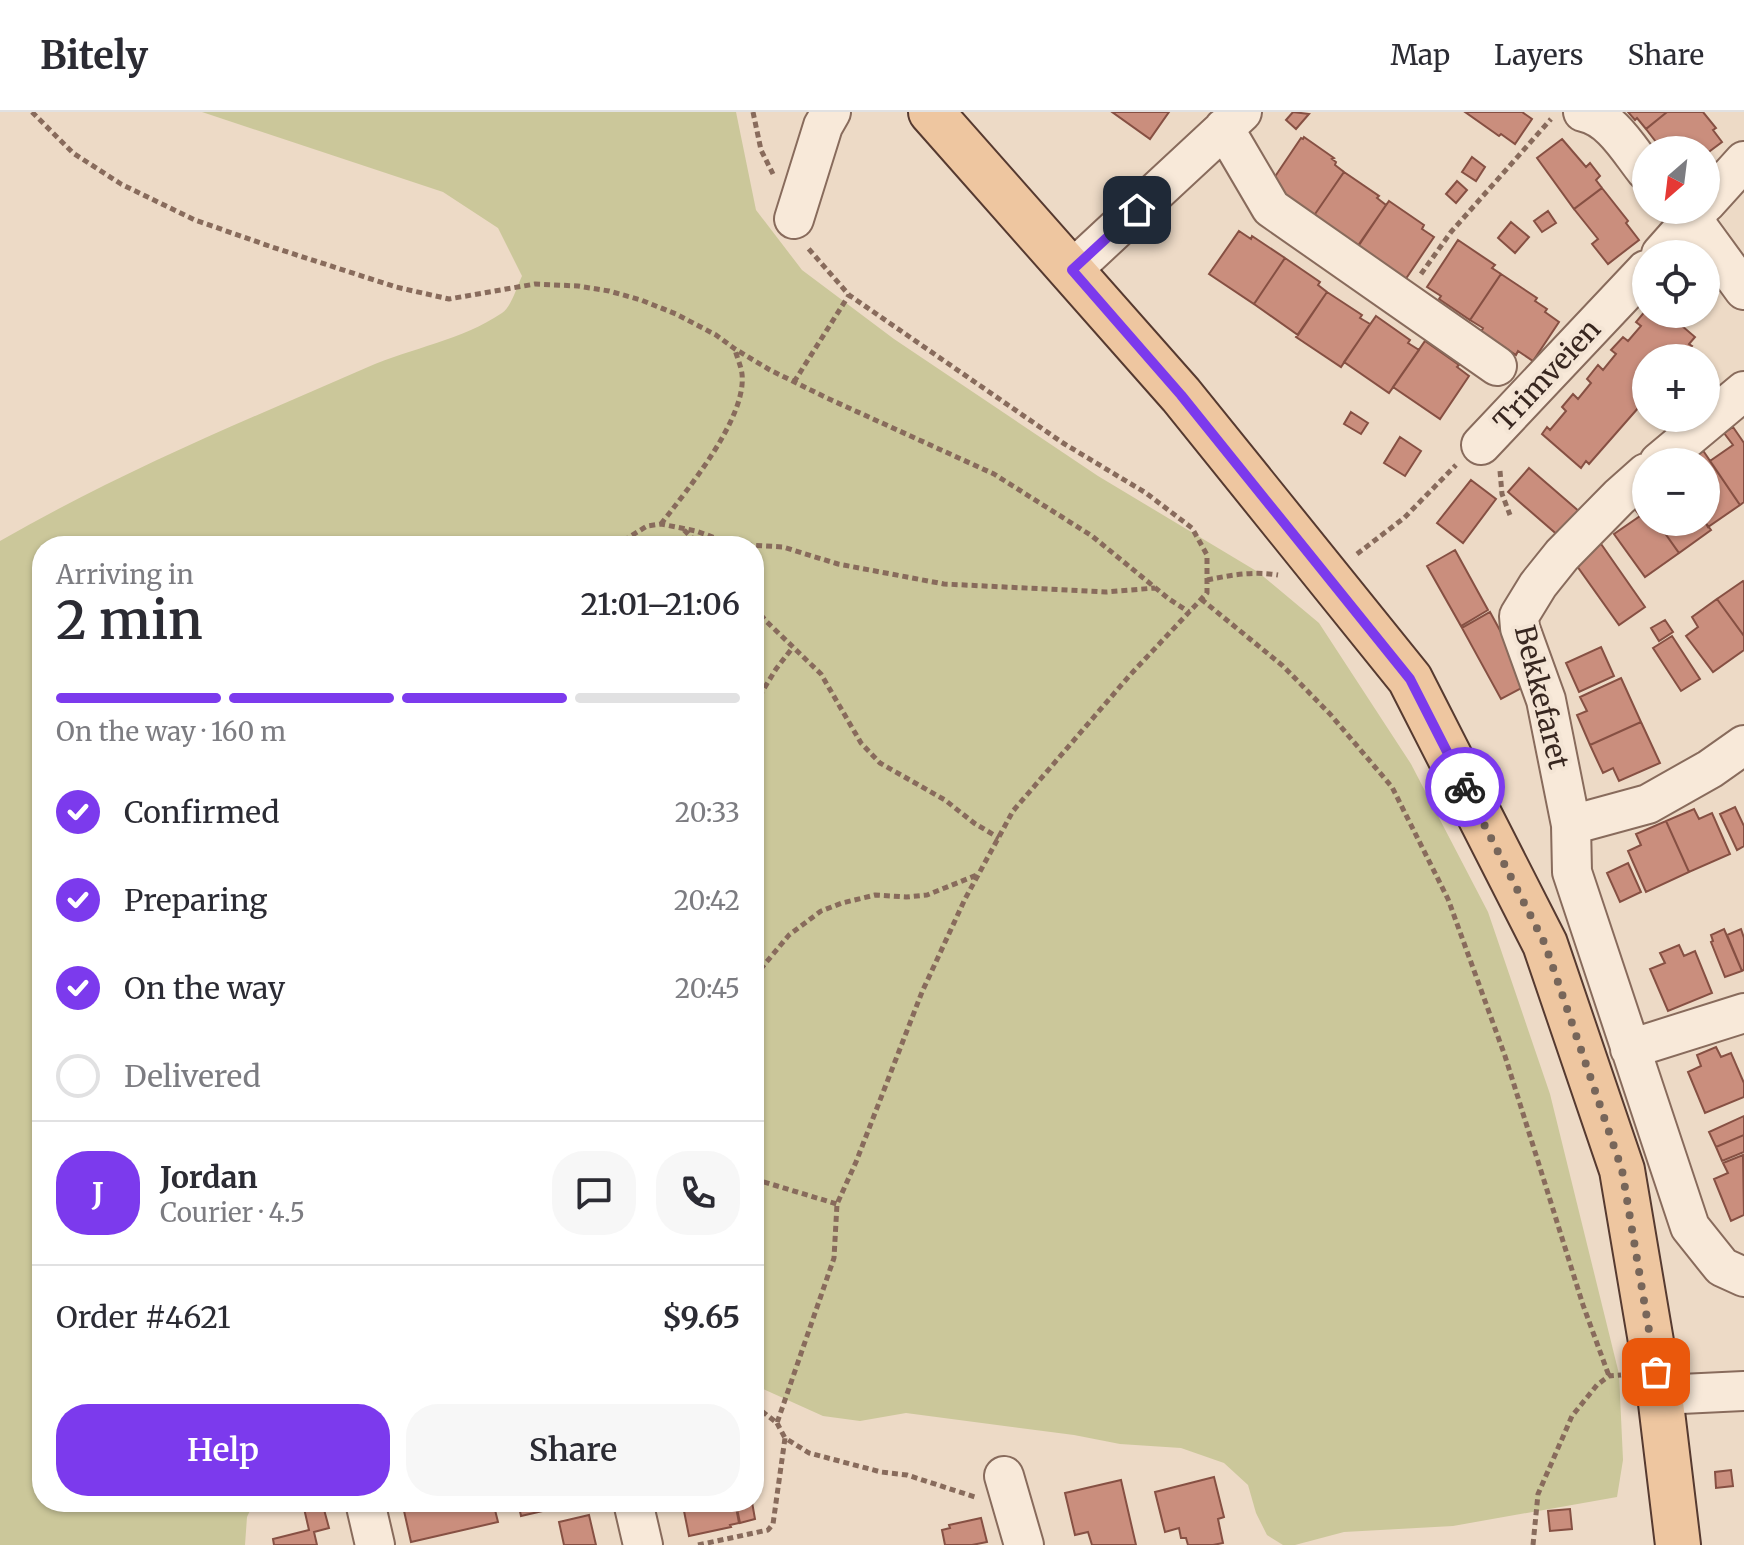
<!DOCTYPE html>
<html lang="en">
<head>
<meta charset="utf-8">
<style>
  :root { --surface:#fff; --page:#f7f7f7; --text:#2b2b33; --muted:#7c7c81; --line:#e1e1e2; --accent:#7c3aed }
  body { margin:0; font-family:Merriweather,serif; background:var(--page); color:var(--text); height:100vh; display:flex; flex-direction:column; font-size:30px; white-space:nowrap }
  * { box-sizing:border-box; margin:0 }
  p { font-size:26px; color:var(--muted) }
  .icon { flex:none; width:44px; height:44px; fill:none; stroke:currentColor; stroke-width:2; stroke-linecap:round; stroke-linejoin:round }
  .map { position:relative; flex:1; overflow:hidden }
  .side { position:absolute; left:32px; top:424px; width:732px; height:976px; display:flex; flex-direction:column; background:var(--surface); border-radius:32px; box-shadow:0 2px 6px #0004 }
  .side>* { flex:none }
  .needle { width:52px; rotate:208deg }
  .tools { position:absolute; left:1632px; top:24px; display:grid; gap:16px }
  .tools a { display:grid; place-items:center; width:88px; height:88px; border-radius:50%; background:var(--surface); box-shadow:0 2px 6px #0004; font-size:40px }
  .pin { position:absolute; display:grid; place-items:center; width:68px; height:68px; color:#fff; margin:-34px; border-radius:16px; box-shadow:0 4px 12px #0006 }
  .courier { position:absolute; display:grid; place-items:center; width:80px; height:80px; margin:-40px; border:6px solid #7c3aed; border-radius:50%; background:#fff; color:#222; box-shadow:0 2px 10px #0007 }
  .summary em { font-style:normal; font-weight:600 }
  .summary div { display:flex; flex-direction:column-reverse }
  .summary { display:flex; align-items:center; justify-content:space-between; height:136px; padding:0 24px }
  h1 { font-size:52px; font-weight:600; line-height:60px }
  .bar { display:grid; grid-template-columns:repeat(4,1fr); gap:12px 8px; align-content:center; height:96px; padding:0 24px }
  .bar i { height:10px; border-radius:6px; background:var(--line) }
  .bar .on { background:var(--accent) }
  .bar p { grid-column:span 4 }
  .line { display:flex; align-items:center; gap:20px; padding:0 24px; border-top:2px solid var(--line) }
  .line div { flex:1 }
  .round { display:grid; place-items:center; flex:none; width:84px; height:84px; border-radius:32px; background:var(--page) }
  ol { padding:0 24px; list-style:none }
  li { display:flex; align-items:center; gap:24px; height:88px }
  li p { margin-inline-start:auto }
  li .icon { padding:8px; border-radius:50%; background:var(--accent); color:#fff; stroke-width:4 }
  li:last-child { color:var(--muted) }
  li i { width:44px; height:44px; border:4px solid var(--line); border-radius:50% }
  .primary-button { display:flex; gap:16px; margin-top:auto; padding:16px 24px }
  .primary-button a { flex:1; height:92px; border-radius:32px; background:var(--accent); color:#fff; font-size:32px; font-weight:600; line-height:92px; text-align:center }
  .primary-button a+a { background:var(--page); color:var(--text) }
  header { display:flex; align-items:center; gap:48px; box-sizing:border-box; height:112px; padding:0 40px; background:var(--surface); border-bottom:2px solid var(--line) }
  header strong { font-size:38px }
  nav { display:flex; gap:44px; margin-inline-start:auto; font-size:28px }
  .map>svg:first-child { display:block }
</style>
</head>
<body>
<header>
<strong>Bitely</strong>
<nav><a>Map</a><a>Layers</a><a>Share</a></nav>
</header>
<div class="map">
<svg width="1744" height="1433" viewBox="0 0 1744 1433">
  <rect width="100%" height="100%" fill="#eddac6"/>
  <path fill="#cbc79a" d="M202,0H736L756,98L802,158L894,227L1098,364L1258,460L1319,511L1411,652L1488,800L1550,982L1619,1262L1623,1348L1617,1385L1453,1414L1344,1420L1295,1433H1283L1267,1423L1256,1401L1248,1373L1224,1351L1181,1336L1120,1332L1074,1323L906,1301L860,1309L823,1304L754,1273V434H42V1390H254L247,1405L245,1433H0V429C118,361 244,309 368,255C412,236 462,228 502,201C512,194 517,174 522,164L498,116L443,80Z"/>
  <path fill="#ca8e7d" stroke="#865043" stroke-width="2" d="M1112,0H1169L1150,27Z
    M1293,0L1309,2L1296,17L1286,8Z
    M1465,0H1522L1532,7L1515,32L1501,22L1499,24Z
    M1628,0H1667L1646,17L1637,6L1635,8Z
    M1667,0H1703L1716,16L1713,18L1722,30L1706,42V38H1658L1653,32L1656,30L1646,17Z
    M1304,25L1334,46L1332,47L1336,50L1335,53L1344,60L1313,105L1281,84L1270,72L1301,26L1303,27Z
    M1562,27L1586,55L1590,51L1600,64L1596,68L1602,76L1574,97L1537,46Z
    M1472,45L1485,55L1476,69L1462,60Z
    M1344,60L1379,84L1377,86L1386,93L1355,139L1313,105Z
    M1457,69L1467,78L1456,91L1446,82Z
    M1602,76L1628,109L1626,111L1639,128L1608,152L1592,132L1598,127L1574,97Z
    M1389,89L1424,113L1422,117L1434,125L1403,171L1357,135Z
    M1548,99L1556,111L1542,120L1534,109Z
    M1511,110L1529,125L1515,141L1498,126Z
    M1239,119L1251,127L1252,124L1285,146L1254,192L1209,162Z
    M1458,128L1495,153L1492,156L1501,162L1470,208L1439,187L1441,184L1427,175Z
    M1285,146L1320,170L1318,173L1327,180L1298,223L1254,192Z
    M1501,162L1537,186L1535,189L1547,197L1545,200L1559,210L1533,249L1518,239L1516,243L1481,220L1483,216L1470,208Z
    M1327,180L1362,203L1360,206L1370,212L1341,255L1296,225Z
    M1646,198V202H1668L1695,225L1689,232L1692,234L1682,246H1646V287L1589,352L1586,349L1581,356L1542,322L1547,315L1550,318L1566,299L1562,295L1573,282L1578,287L1591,271L1587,267L1598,253L1603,258L1616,242L1611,238L1623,225L1628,229L1641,214L1636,210Z
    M1376,204L1410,228L1408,231L1419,238L1389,281L1344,250Z
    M1425,229L1459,253L1457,255L1469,264L1440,307L1393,275Z
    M1351,300L1368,311L1361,322L1344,312Z
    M1733,315L1744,331V390L1740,393L1710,349L1733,333L1724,321Z
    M1400,325L1421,339L1405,364L1384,351Z
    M1702,337L1740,393L1708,415L1705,410H1706V350H1697L1692,344Z
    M1529,356L1581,401L1560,425L1508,380Z
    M1471,368L1496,387L1463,431L1437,411Z
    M1640,385L1646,395V410H1657L1679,441L1645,465L1614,422L1640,404L1631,392Z
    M1657,410H1705L1711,418L1679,441Z
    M1599,429L1645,495L1619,513L1572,447Z
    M1455,438L1488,498L1461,514L1427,454Z
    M1743,469L1744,470V524L1717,487Z
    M1717,487L1744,524V538L1713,560L1686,524L1698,515L1692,505Z
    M1490,500L1529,572L1501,587L1462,516Z
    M1665,508L1673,520L1659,529L1651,516Z
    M1672,524L1700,567L1681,579L1653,536Z
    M1601,535L1614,564L1579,580L1566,551Z
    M1621,566L1641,610L1590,633L1577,603L1587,599L1580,585Z
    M1641,610L1660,651L1619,669L1613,656L1603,661L1590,633Z
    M1735,695L1744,714V734L1737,738L1720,702Z
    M1694,697L1699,707L1712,701L1730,742L1689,760L1666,709Z
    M1666,709L1689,760L1646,780L1628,739L1641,733L1636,722Z
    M1628,751L1641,780L1620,790L1607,761Z
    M1724,817L1742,859L1725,865L1711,830L1713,829L1711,823Z
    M1741,817L1744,826V858L1742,859L1727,823Z
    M1679,833L1684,844L1695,839L1712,881L1668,899L1650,857L1665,851L1660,841Z
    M1716,935L1721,945L1731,941L1744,971V985L1705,1001L1688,960L1701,954L1697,943Z
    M1744,1004V1023L1716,1035L1709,1020Z
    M1744,1023V1040L1722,1049L1716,1035Z
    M1743,1043L1744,1103L1731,1109L1714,1067L1728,1061L1723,1051Z
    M1731,1358L1733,1374L1716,1376L1715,1360Z
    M1214,1365L1224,1405L1218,1407L1223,1431L1213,1433H1188L1186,1426H1181L1179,1416L1165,1420L1155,1380Z
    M1121,1368L1136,1433H1092L1088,1420L1075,1423L1065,1381Z
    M310,1390H322L329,1416L314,1420L317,1433H274L273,1427L309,1418L303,1392Z
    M402,1390H493L498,1410L411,1430Z
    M518,1390H559L560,1395L521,1404Z
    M705,1390H726L727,1396L736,1395L739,1411L730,1413L731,1415L689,1424L683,1394Z
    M745,1390H752L755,1407L740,1411L736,1392Z
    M1570,1397L1572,1417L1550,1419L1548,1399Z
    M589,1403L596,1433H564L559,1410Z
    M981,1406L987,1430L972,1433H945L942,1418L950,1416L949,1413Z"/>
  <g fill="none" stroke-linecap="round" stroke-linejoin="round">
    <defs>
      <path id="minor" d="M1583,0C1612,6 1629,38 1646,59
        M1224,16L1271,96L1497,254
        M1706,91L1744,49
        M794,107L823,14L831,0
        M1693,108L1744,178
        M1661,142L1700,98
        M1072,158L1242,0
        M1481,333L1646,158
        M1659,350L1744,279
        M1646,361L1619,385L1562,443L1538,473L1519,504L1520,516L1546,588L1571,713L1572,760L1690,1115L1722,1155L1744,1165
        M1571,713L1648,692L1710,657L1744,633
        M1630,937L1744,901
        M1660,1283L1744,1279
        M1004,1364L1024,1433
        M365,1390L375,1433
        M633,1390L643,1433"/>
      <path id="major" d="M931,0L1181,283L1410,567L1545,832L1622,1058L1660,1283L1678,1433"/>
    </defs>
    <use href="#minor" stroke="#886b5c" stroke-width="42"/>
    <use href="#major" stroke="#563a30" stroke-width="48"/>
    <path stroke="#886b5c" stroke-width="5" stroke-dasharray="6 4" stroke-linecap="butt" d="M32,0L73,41L121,72L195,108L272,135L396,175L449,187L535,172L578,174L609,179L641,188L676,202L716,223L735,237L770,258L827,286L994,362L1092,424L1169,487L1189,500
      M753,0L761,38L773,62
      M1421,162L1451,120L1551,7
      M794,270L849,183
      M1500,359L1502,382L1510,403
      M661,412C687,378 747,306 742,262C741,254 737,245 735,238
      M684,418L700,434
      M615,434L647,414L661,412L696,419L732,432L783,435L838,452L944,472L1106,480L1155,476
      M1357,442L1404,406L1456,353
      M1207,468C1231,463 1253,459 1278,463
      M1201,487L1283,554L1330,602L1392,675L1448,787L1505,944L1583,1193L1609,1264
      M754,495L766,509L821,562L861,631L880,651L945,688L974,711L999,726
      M754,593L776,557L793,535
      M754,865L789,823L821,799L842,791L875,783L906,785L927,783L977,763
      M754,1067L837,1092
      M754,1293L777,1311L834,1146L837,1092L856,1050L922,880L965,787L1013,699L1130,563L1207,481V443L1192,416L1146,381L1063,331L849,183L808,136
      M777,1311L785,1326
      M698,1433L768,1418L773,1412L785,1326L809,1341L881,1360L907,1363L975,1385
      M1533,1433L1538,1382L1572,1304L1597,1273L1609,1264L1621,1263"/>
    <use href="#minor" stroke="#f8e9d9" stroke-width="38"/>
    <use href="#major" stroke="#eec6a0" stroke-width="44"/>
  </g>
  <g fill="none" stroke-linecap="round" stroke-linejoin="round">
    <path stroke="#77665a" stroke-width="8" stroke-dasharray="0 14.4" d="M1465,675L1545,832L1622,1058L1656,1260"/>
    <path stroke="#7c3aed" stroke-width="10" d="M1137,98L1072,158L1181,283L1410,567L1465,675"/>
  </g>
  <g text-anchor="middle" stroke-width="8" stroke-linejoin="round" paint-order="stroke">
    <g font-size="28" fill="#382720" stroke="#f4e5d5">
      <text transform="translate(1547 263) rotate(-47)" y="10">Trimveien</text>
      <text transform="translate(1542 585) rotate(76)" y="10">Bekkefaret</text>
    </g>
  </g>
</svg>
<div class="tools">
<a><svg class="needle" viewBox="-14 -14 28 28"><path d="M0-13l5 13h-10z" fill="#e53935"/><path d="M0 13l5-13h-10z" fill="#7c7c81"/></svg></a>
<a><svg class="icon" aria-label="locate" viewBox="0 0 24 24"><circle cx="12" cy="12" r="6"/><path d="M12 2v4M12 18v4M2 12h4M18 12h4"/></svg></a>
<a>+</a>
<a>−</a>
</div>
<div class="pin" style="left:1656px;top:1260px;background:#ea580c"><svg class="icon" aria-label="bag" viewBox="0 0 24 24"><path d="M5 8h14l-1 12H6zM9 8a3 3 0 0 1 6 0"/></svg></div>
<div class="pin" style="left:1137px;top:98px;background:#1f2937"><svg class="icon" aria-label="home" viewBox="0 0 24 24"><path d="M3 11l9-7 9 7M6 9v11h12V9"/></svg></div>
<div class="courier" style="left:1465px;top:675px"><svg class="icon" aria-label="bike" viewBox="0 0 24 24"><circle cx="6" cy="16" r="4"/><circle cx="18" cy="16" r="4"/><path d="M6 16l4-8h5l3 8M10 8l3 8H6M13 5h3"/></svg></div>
<section class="side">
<div class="summary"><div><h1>2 min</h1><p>Arriving in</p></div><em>21:01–21:06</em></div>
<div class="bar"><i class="on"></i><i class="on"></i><i class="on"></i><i></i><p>On the way · 160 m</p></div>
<ol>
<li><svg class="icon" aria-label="check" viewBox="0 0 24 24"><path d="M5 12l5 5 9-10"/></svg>Confirmed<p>20:33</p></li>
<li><svg class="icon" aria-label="check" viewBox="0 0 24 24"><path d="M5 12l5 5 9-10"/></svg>Preparing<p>20:42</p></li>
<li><svg class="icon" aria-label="check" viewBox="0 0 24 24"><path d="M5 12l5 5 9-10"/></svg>On the way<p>20:45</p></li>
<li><i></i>Delivered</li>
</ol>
<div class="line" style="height:144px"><b class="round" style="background:var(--accent);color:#fff">J</b><div><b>Jordan</b><p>Courier · 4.5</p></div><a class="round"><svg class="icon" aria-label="chat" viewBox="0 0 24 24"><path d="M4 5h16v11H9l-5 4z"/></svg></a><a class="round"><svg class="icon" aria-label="phone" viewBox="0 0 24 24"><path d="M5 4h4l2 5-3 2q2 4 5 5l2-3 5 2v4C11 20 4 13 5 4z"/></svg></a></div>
<div class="line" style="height:104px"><div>Order #4621</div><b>$9.65</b></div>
<div class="primary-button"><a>Help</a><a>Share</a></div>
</section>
</div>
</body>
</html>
